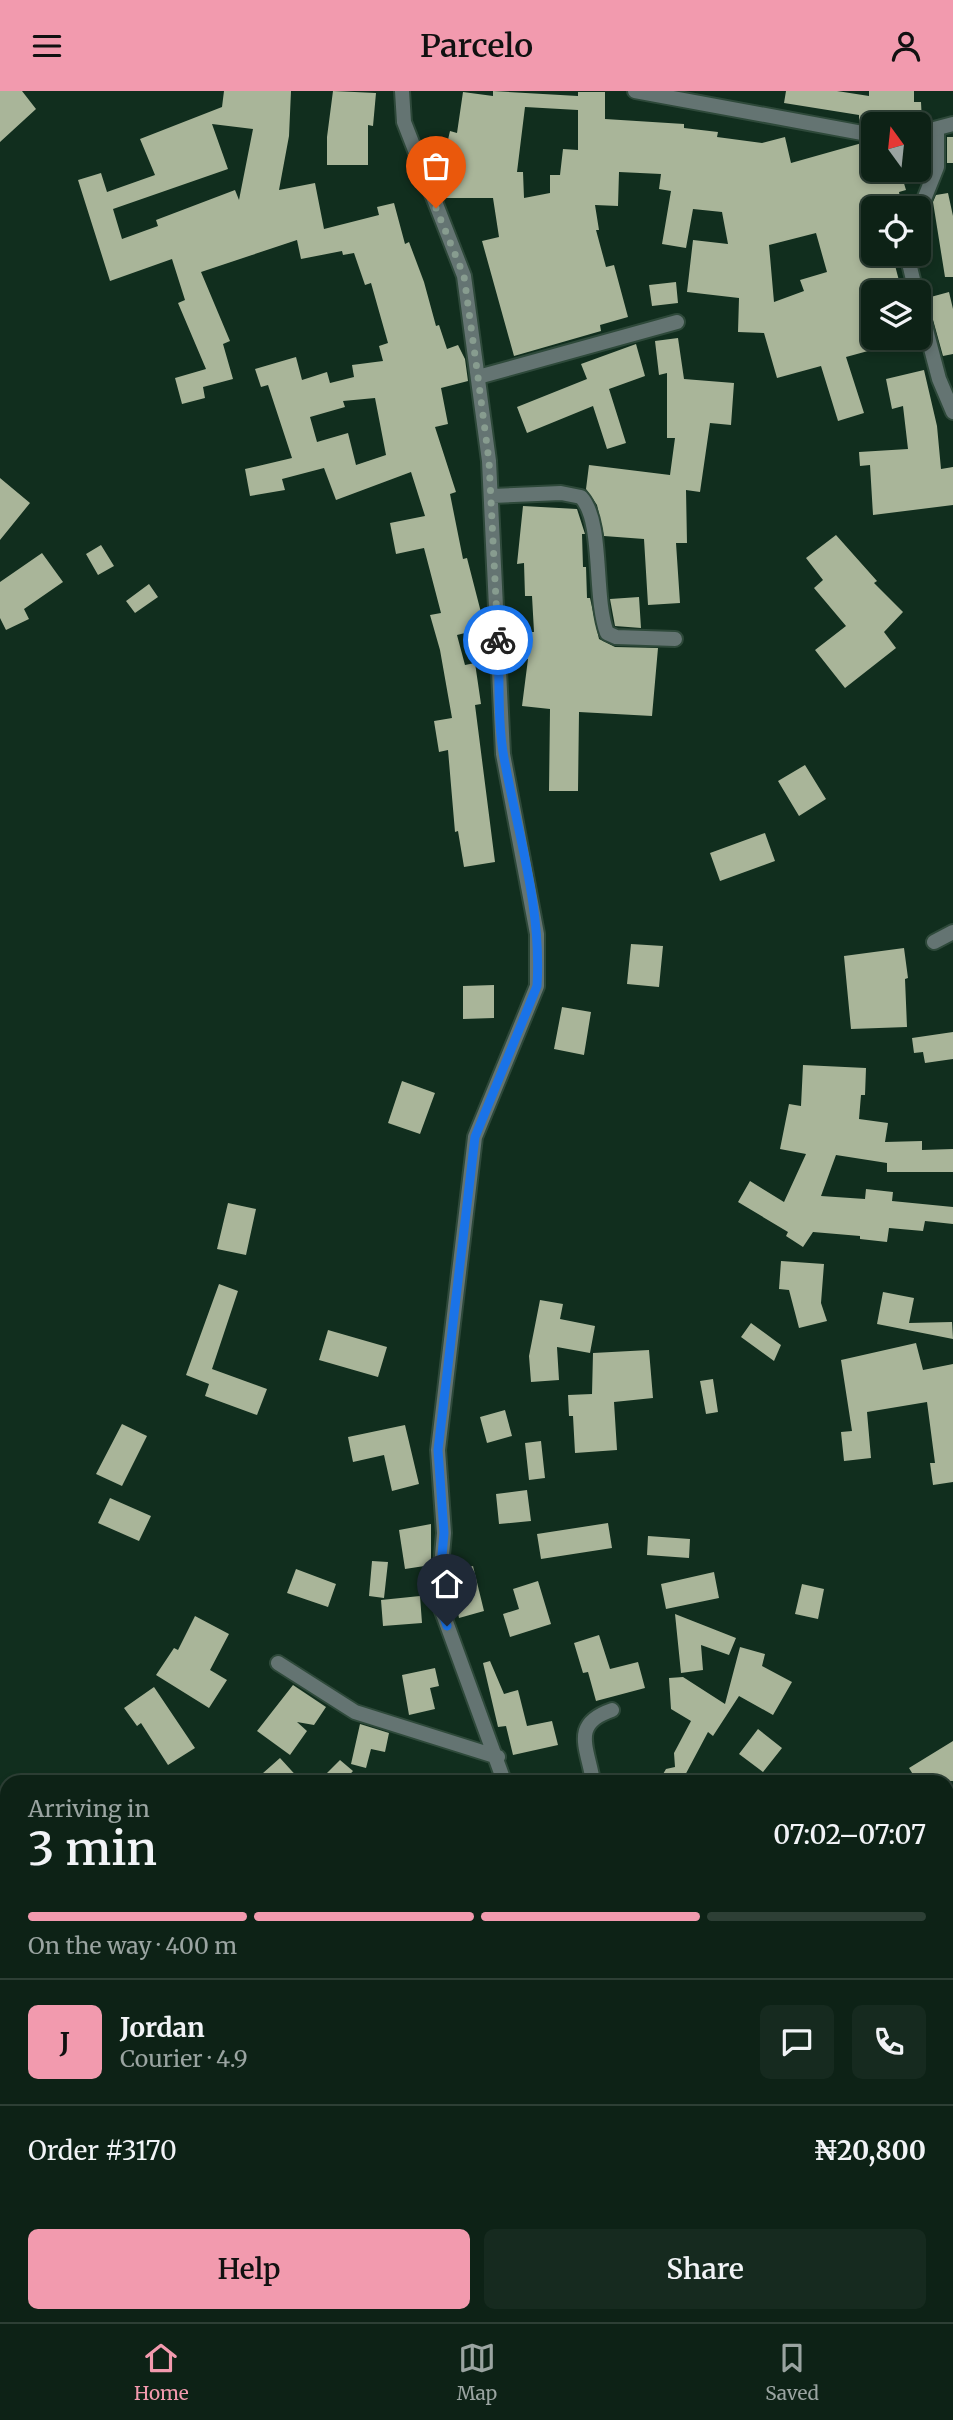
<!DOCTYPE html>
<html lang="en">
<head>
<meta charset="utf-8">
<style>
  :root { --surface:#0d2216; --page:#162a1f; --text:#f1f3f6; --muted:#9aa4a1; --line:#2d3f35; --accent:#f29aae }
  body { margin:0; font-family:Merriweather,serif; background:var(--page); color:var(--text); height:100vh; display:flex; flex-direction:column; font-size:26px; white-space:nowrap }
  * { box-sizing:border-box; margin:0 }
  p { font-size:23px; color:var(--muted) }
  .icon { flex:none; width:38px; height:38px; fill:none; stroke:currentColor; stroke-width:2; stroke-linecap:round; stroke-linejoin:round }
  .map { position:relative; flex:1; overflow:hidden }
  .details { position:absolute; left:0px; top:1684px; width:954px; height:548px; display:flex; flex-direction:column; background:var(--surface); border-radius:21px 21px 0 0; box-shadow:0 4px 10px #0003,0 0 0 2px var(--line) }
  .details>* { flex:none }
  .needle { width:46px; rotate:345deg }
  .tools { position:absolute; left:861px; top:21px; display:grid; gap:14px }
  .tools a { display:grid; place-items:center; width:70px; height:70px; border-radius:10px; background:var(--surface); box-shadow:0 4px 10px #0003,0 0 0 2px var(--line); font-size:35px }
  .pin { position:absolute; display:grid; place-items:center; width:60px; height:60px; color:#fff; margin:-72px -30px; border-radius:50% 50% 50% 0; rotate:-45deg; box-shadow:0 0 7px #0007 }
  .pin .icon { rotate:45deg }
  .courier { position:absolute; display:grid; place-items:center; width:70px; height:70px; margin:-35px; border:5px solid #1a73e8; border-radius:50%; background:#fff; color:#222; box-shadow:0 2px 9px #0007 }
  .headline em { font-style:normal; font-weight:600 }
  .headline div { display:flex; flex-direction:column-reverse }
  .headline { display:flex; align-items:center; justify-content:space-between; height:119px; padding:0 28px }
  h1 { font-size:46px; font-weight:600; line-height:52px }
  .bar { display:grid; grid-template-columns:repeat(4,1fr); gap:10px 7px; align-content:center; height:84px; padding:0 28px }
  .bar i { height:9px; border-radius:5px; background:var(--line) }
  .bar .selected { background:var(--accent) }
  .bar p { grid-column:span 4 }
  .line { display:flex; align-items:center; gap:18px; padding:0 28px; border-top:2px solid var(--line) }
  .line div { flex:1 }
  .round { display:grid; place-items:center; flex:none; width:74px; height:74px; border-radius:10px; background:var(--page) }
  .cta { display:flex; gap:14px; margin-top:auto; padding:14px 28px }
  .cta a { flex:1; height:80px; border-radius:10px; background:var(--accent); color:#111; font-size:28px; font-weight:600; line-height:80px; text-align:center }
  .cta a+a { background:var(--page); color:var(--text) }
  header { display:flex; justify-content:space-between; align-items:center; height:91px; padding:0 28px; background:var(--accent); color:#111; font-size:32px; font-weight:600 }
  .tabs { display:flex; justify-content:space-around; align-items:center; height:98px; border-top:2px solid var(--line); background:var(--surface); font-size:19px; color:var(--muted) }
  .tabs a { display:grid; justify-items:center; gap:4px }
  .tabs .selected { color:var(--accent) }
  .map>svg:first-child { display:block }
</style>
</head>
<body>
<header><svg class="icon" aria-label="menu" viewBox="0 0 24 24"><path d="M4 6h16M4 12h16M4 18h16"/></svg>Parcelo<svg class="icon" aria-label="person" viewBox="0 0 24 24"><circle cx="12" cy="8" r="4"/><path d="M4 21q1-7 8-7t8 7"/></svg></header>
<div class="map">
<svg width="953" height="2231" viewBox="0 0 953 2231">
  <rect width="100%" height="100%" fill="#112e1e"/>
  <path fill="#a9b599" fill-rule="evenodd" d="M0,0H22L36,18L0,51Z
    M224,0H291L289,45L279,99L315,92L324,138L379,124L377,116L394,112L405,153L409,151L424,191L436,235L439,234L447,258L458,254L465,268L468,290L441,297L448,333L435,336L456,401L450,403L463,468L467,467L485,537L457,544L465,574L475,572L481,613L475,614L495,771L464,776L458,740L455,741L448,659L439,661L434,630L452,627L440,559L430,524L441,522L424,457L396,463L390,432L425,425L411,381L336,409L324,377L282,388L285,399L250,405L245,378L292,367L268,294L261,296L255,278L296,266L302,289L327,281L330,292L354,286L352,274L383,270L379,255L388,252L371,192L365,194L354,162L343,164L342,160L301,168L297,149L201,181L230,250L223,253L233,288L203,296L205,307L182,313L175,287L206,278L178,212L185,209L172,168L110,190L78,89L101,82L107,101L155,84L140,48L222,16ZM212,33L253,38L239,109L235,99L156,129L158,135L122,148L113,118L228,78ZM375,307L386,364L356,374L348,342L317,351L310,326L345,316L343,310Z
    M333,0L376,2L373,35L368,34V74H327V46Z
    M493,0L578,5V1H605V28L684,33V37L718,41L717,46L762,52L785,46L791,72L862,52H865L876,85L900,79L906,99L899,101L902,117H873V163H892L902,201H873V247H900L901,251L846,266L864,322L838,330L821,275L777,287L764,242L738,241L739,207L687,201L693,149L728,153L722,121L693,118L686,157L662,153L671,100L659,98L661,83L619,81L618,115L595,114L599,139H596L606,176L614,174L628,226L600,234L601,240L514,265L482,150L499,146L493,107H444L438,92L450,40L457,42L463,1L493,5ZM525,16L578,19V59L563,58L560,84H550V102L524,107L523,81H517ZM816,142L827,181L800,189L804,200L774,211L769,154Z
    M786,0H837L869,5V0H914V11H921L922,31L873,34L859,32V24L784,12Z
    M947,46H953V72H947Z
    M927,50V74L926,79H919V51Z
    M948,102L953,125V186H945L933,111L936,104Z
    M676,191L678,212L652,215L649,194Z
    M949,201L953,218V263L943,265L927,207Z
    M678,247L684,288L734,292L731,334L710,332L700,401L686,399L687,452H676L680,512L648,514L644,448L604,445L597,414L586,398L589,374L670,384L675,347H667V282L659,284L655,250Z
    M636,253L645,285L609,298L626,352L607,358L593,315L527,342L517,316L587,288L581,273Z
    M924,279L937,335L941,378L953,376V414L873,424L870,374L860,375L859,361L908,358L903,315L892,318L886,288Z
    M0,387L30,412L0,449Z
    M523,415L577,418L585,443H582L583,476H586L587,507H590L599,548L615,556L658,557L652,625L579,621L578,700H549L550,618L522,615L528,568L524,567L527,541H534L532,505H525L524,472L517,473Z
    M836,444L877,490L874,492L903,521L884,541L896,557L845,597L815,559L846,535L814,497L823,489L806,467Z
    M101,454L114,475L98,484L86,463Z
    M42,462L63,491L24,518L29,528L6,539L0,527V491Z
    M149,493L158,506L135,522L126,510Z
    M639,506L641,537L615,535L610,508Z
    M805,674L826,708L799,725L778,690Z
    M765,742L775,770L720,790L710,762Z
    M631,853L663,855L659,896L627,893Z
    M904,857L908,887L905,888L907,936L851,938L844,865Z
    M494,894V927L463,928V895Z
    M562,916L591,921L584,964L554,958Z
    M953,941V968L925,972L923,961L914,962L912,947Z
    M803,974L866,977L865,1004H861L859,1028L888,1032L885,1051L922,1050V1059L953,1058V1081H887V1072L836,1064L821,1105L865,1108L866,1098L893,1101L892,1110L953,1116V1133L925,1130L923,1140L889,1137L887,1151L860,1148V1145L813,1141L803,1156L786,1145L788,1141L738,1111L750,1090L784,1111L806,1063L780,1058L789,1013L801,1015Z
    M402,990L435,1002L420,1043L388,1032Z
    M228,1112L256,1118L246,1164L217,1158Z
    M781,1170L824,1173L821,1212L827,1230L799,1237L789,1199L779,1198Z
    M219,1193L238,1200L212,1278L267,1298L257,1324L205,1305L209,1293L186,1284Z
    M883,1201L914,1207L909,1232L952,1231L953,1248L877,1233Z
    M540,1209L563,1213L560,1228L595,1235L590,1262L557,1256L559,1289L531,1291L529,1265Z
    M751,1232L781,1254L774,1270L741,1246Z
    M328,1239L387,1256L378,1286L319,1269Z
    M916,1252L923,1279L953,1273V1391L933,1394L930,1372H935L927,1311L867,1321L871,1367L844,1370L841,1341L852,1340L841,1269Z
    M649,1259L653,1307L614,1311L617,1359L575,1362L573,1325H569L568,1304L592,1303L593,1262Z
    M713,1288L718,1321L706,1323L700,1290Z
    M505,1319L512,1345L487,1352L480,1326Z
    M122,1333L147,1345L122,1395L96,1383Z
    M405,1334L419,1393L392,1400L384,1364L353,1371L348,1346Z
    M541,1350L545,1387L529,1389L525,1352Z
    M527,1399L531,1430L499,1433L496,1403Z
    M110,1407L151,1425L139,1450L98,1432Z
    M608,1432L612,1457L541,1468L537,1443Z
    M431,1433V1474L405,1478L399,1439Z
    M648,1445L690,1448L689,1467L647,1464Z
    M372,1470L388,1471L384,1507L369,1505Z
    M473,1475L484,1520L459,1527L450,1481Z
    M296,1478L336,1493L328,1516L287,1502Z
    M714,1481L719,1507L666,1518L661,1493Z
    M538,1490L551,1533L510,1546L503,1523L519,1518L513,1498Z
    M802,1493L824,1498L818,1528L795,1523Z
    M420,1505L422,1532L383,1535L381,1509Z
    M675,1523L736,1547L729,1564L701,1554L703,1579L681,1582Z
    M195,1525L229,1543L210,1579L227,1589L209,1617L156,1584L174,1557L178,1559Z
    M599,1544L610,1578L638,1571L645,1597L596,1610L588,1581L583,1582L574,1552Z
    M740,1556L765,1563L762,1575L792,1591L773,1624L739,1605L713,1645L708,1641L682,1690H659L666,1678L675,1676L674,1662L691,1630L671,1618L669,1587L683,1586L725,1613Z
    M490,1570L504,1603L518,1599L527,1635L552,1630L558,1654L513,1664L506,1635L498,1636L483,1572Z
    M435,1577L439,1595L430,1597L435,1618L409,1624L402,1584Z
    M293,1594L326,1616L314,1634L297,1631L307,1640L290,1664L257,1640Z
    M154,1596L195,1657L168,1674L141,1632L137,1635L124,1617Z
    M360,1633L389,1642L385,1661L371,1658L366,1677L351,1673Z
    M758,1638L782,1657L763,1681L739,1663Z
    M953,1650V1690H917L909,1677Z
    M280,1667L301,1690H254Z
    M340,1669L353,1680L344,1690H319Z"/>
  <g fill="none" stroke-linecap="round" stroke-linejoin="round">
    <defs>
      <path id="minor" d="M402,0L404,31L464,185L489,370L503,663L537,843V895L475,1046L438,1359L444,1442L438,1509L504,1690
        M919,121L937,76V38
        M911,163L909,172L916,201
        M919,212L939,288L953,321
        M478,286L677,231
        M492,405L561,402L581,406C604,431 593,505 607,542L616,546L675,548
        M934,851L953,841
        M278,1572L355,1621L498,1666
        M593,1690C587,1655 571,1633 612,1619
        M947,2004L953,2002
        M947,2066L953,2059
        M760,2224L770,2231
        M781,2231L785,2224"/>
      <path id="tertiary" d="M635,0L873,44
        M919,42L953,33"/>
    </defs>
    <use href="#minor" stroke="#2e493a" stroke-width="18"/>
    <use href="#tertiary" stroke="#2e493a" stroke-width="18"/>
    <use href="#minor" stroke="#647472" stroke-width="14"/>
    <use href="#tertiary" stroke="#647472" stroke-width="14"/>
  </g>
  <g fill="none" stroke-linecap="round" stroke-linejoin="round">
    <path stroke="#879c8f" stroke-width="7" stroke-dasharray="0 12.6" d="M436,117L464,185L478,286L489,370L498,549"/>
    <path stroke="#1a73e8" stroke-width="9" d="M447,1535L438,1509L444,1442L438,1359L475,1046L537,895C542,818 518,743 504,667C497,629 500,587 498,549"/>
  </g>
</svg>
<div class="tools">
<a><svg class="needle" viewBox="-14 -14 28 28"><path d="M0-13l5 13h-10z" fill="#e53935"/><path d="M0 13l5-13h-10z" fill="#9aa4a1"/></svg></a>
<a><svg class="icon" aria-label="locate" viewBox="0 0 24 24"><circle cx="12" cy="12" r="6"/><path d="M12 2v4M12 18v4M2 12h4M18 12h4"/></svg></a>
<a><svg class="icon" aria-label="layers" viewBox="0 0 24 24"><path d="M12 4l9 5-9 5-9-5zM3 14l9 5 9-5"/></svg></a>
</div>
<div class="pin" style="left:436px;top:117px;background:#ea580c"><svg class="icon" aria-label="bag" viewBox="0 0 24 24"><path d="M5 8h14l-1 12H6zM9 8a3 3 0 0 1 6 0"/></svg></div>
<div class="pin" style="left:447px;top:1535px;background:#1f2937"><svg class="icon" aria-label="home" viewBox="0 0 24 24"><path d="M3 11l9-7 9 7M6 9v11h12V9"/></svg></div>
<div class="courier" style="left:498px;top:549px"><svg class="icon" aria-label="bike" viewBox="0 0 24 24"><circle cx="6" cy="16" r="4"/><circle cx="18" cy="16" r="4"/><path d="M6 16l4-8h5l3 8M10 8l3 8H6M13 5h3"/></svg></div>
<section class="details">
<div class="headline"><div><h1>3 min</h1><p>Arriving in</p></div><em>07:02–07:07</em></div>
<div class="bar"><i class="selected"></i><i class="selected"></i><i class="selected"></i><i></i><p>On the way · 400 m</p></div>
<div class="line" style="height:126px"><b class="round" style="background:var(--accent);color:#111">J</b><div><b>Jordan</b><p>Courier · 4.9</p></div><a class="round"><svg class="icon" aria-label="chat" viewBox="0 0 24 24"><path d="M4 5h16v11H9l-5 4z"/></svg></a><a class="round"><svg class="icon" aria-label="phone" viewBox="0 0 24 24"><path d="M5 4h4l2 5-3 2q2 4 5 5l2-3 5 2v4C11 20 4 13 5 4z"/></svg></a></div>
<div class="line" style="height:91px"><div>Order #3170</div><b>₦20,800</b></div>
<div class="cta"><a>Help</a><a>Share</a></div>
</section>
</div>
<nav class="tabs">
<a class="selected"><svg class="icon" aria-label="home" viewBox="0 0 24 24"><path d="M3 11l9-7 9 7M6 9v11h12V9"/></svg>Home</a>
<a><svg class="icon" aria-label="map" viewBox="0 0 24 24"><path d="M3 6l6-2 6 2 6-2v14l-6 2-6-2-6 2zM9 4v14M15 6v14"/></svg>Map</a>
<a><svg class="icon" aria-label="saved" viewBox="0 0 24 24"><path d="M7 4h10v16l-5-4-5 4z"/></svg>Saved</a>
</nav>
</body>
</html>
